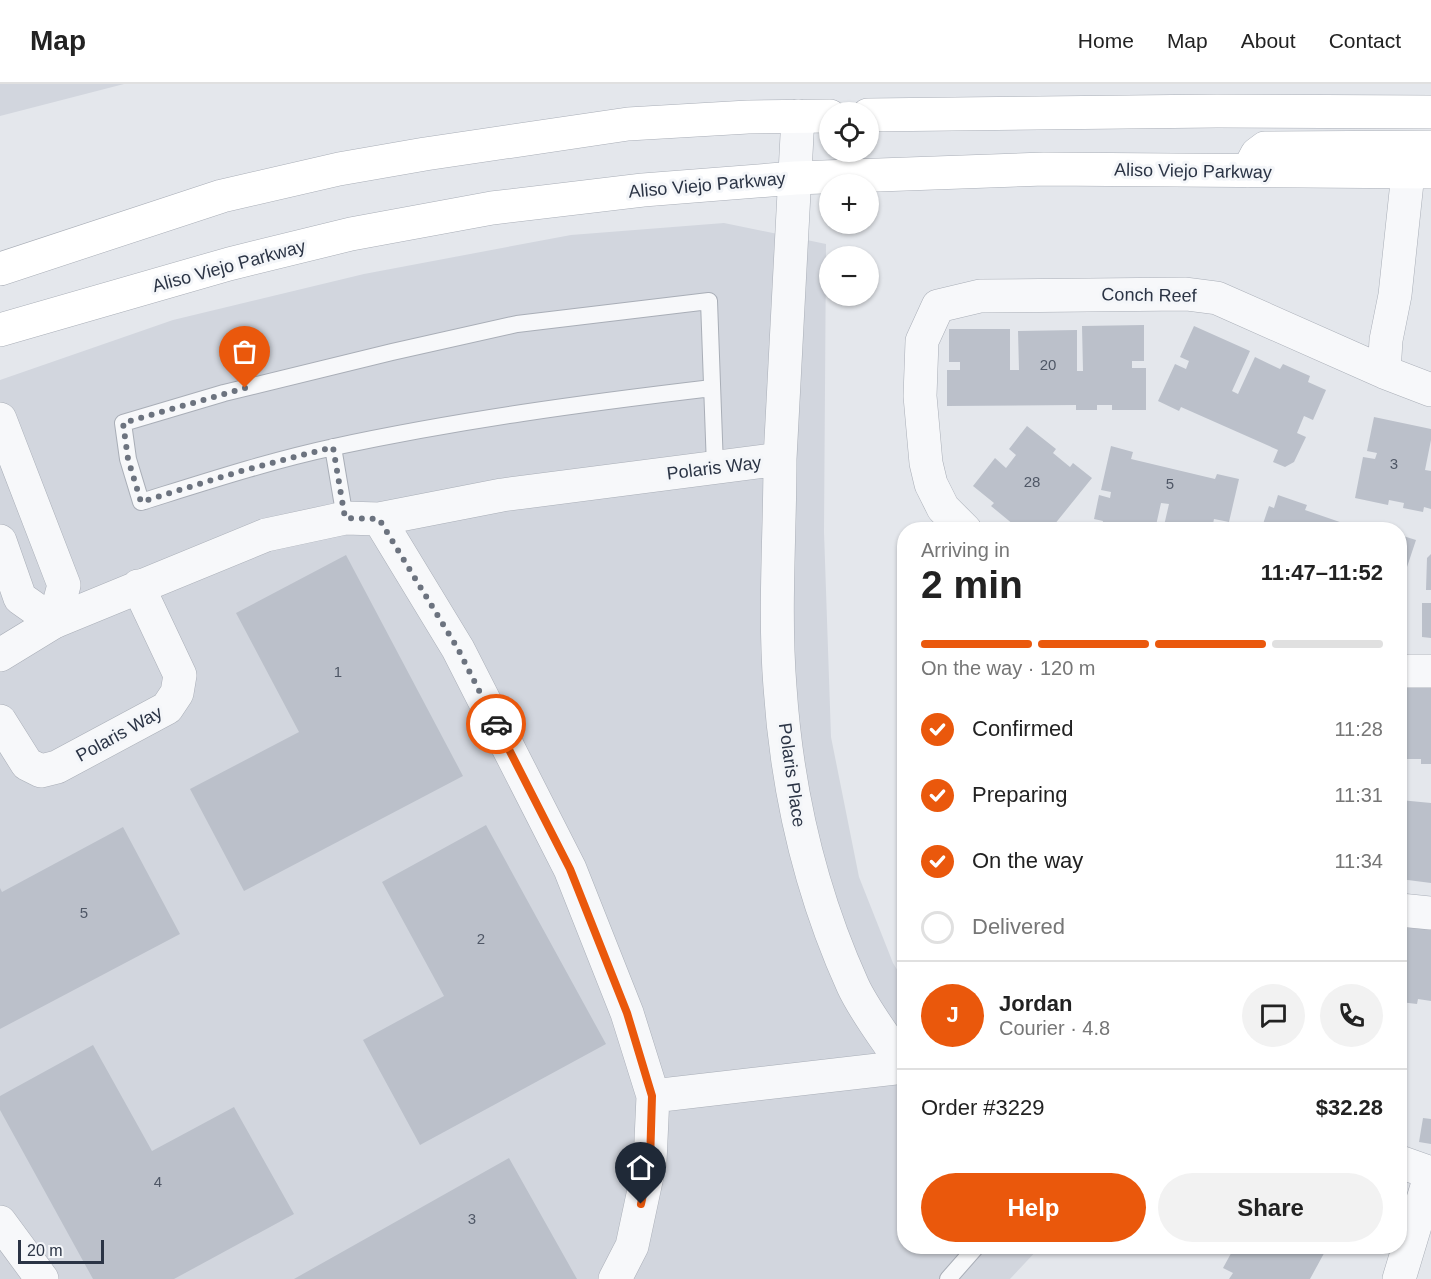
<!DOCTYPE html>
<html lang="en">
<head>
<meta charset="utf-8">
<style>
  :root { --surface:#fff; --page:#f2f2f2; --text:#222; --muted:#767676; --line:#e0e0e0; --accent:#ea580c }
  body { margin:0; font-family:Arial,sans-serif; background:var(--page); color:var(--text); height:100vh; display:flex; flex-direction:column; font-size:22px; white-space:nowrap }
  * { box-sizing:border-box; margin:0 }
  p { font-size:20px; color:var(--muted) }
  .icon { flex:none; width:33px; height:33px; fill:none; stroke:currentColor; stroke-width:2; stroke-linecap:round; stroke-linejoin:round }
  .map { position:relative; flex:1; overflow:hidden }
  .side { position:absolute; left:897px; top:438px; width:510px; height:732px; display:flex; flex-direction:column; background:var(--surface); border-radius:24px; box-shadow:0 2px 4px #0004 }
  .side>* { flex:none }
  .controls { position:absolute; left:819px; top:18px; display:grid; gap:12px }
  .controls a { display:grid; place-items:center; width:60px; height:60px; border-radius:50%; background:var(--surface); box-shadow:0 2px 4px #0004; font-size:30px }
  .scale { position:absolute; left:18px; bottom:15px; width:86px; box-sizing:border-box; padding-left:6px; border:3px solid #2b3445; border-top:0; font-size:16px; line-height:21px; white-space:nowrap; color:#2b3445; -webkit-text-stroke:4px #f4f6f9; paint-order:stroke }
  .pin { position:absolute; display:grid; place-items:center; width:51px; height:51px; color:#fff; margin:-62px -26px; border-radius:50% 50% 50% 0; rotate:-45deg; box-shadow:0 0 6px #0007 }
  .pin .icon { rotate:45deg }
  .courier { position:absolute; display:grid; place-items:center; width:60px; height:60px; margin:-30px; border:4px solid #ea580c; border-radius:50%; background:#fff; color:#222; box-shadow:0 2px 8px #0007 }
  .overview em { font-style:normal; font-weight:700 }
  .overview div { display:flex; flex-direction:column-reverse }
  .overview { display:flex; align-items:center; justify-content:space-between; height:102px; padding:0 24px }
  h1 { font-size:39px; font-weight:700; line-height:45px }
  .bar { display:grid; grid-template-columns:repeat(4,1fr); gap:9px 6px; align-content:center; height:72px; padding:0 24px }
  .bar i { height:8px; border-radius:4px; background:var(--line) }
  .bar .active { background:var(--accent) }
  .bar p { grid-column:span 4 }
  .line { display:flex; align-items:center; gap:15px; padding:0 24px; border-top:2px solid var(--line) }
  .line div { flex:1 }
  .round { display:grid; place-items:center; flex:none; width:63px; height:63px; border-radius:32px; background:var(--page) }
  ol { padding:0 24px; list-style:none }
  li { display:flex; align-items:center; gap:18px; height:66px }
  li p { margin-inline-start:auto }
  li .icon { padding:6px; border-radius:50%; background:var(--accent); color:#fff; stroke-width:4 }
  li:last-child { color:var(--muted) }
  li i { width:33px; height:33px; border:3px solid var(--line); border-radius:50% }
  .primary-button { display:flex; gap:12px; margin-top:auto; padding:12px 24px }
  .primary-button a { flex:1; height:69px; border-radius:36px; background:var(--accent); color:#fff; font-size:24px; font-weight:700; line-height:69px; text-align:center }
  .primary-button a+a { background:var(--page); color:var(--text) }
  header { display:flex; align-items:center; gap:36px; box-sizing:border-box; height:84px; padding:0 30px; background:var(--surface); border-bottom:2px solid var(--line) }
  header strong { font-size:28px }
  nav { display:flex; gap:33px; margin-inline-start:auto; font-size:21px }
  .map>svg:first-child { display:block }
</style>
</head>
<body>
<header>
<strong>Map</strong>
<nav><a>Home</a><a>Map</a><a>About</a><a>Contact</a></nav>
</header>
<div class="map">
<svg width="1431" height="1195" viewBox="0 0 1431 1195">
  <rect width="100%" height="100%" fill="#e4e7ec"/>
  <path fill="#d2d6de" d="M0,0H124L0,32Z
    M724,139L826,160L824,448L831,653L859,793L893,879L904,897V1162L1040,1163L1010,1195H0V296L173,236L364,190L571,151Z"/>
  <path fill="#bbc0ca" d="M1144,241V277H1132V284H1146V326H1112V321H1097V326H1076V321L947,322V286H960V278H949V245H1010V286H1019L1018,247L1077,246V287H1083L1082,242Z
    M1194,242L1250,267L1232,307L1238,310L1255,273L1280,285L1283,280L1310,292L1308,298L1326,306L1313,336L1304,332L1297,349L1306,353L1294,378L1285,383L1273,378L1278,366L1181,323L1179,327L1158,317L1175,280L1186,285L1189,277L1180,273Z
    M1374,333L1431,345V356L1425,386L1431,387V425L1424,423L1423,428L1403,424L1404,419L1389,416L1388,421L1355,414L1363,373L1375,375L1377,369L1367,367Z
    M1027,342L1056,365L1053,369L1070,383L1073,379L1092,394L1050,446H1020L991,422L994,419L973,402L995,374L1006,384L1016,371L1009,365Z
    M1111,362L1133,368L1131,375L1215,395L1217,390L1239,395L1229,438L1214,435L1213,440L1225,443V446H1163L1169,420L1161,419L1155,446H1101L1103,437L1094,435L1099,411L1110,414L1111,408L1101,406Z
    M1278,411L1307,421L1305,426L1363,446H1272L1273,443L1263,440L1269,422L1274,424Z
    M1400,451L1416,456L1402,498L1400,497Z
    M1431,470V506H1426L1427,474Z
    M346,471L463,692L244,807L190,705L299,648L236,529Z
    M904,506V530H901L898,507Z
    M1422,519H1431V554L1422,553Z
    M1400,595L1431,596V680H1421V675H1400Z
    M1400,716L1431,719V799L1400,795Z
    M486,741L606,960L420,1061L363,956L444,912L382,798Z
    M123,743L180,850L0,945V804L2,808Z
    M1431,835V917L1418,915L1417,920L1400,918V836Z
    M93,961L152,1067L234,1023L294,1130L174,1195H93L0,1026V1012Z
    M1423,1034L1431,1035V1060L1419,1058Z
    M509,1074L577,1195H294Z
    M1235,1162H1328L1310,1195H1229L1233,1189L1223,1184Z"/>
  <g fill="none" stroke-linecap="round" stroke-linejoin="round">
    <defs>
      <path id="service" d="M712,304C585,319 459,336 334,363C269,377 205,398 141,418L128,375L123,339L224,309L392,268L517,240L709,217L715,383
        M333,363L345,434
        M948,1195L977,1162"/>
      <path id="minor" d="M1384,288L1386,256L1395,211L1408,89
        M780,375C780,451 774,527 780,603C787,707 810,807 853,902C865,928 888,957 904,982
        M965,446L943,424L931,400L926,379L920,312L922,257L938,222L980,212L1186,210L1217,214L1384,288L1431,306
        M0,571L54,538L266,451L345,434L379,435
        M1400,587H1431
        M0,637L27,680L41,687L57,683L167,624L177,609L180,591L138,502
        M1400,826L1431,829
        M653,1012L904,983
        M1400,1078L1431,1089
        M0,1138L42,1195
        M615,1195L632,1162L650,1078L653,1012L627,929L570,785L458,565L379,435L502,411L780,375L798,32
        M1399,1195L1431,1089"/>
      <path id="tertiary" d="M0,335L64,501L54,538L20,514L0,457"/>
      <path id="secondary" d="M868,31L1217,27L1431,28
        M1248,87L1257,70L1265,64L1431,63
        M0,185L222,112L339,85L425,70L628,40L748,33L830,32
        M0,246L229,180L351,150L492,124L643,106L795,94L1044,85L1431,88"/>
    </defs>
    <use href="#service" stroke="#a9aeb7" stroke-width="18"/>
    <use href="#minor" stroke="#a9aeb7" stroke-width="34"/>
    <use href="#tertiary" stroke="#a9aeb7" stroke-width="34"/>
    <use href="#secondary" stroke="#a9aeb7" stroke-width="34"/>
    <use href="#service" stroke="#f7f8fa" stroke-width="16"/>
    <use href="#minor" stroke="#f7f8fa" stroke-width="33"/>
    <use href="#tertiary" stroke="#f7f8fa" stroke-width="33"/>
    <use href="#secondary" stroke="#fff" stroke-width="33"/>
  </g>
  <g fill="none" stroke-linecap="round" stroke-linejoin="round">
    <path stroke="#6c737f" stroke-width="6" stroke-dasharray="0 10.8" d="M245,304L123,339L128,375L141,418L238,388L333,363L345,434L379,435L458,565L496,640"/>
    <path stroke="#ea580c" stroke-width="8" d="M496,640L570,785L627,929L652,1012L650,1078L641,1120"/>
  </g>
  <g text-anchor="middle" stroke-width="6" stroke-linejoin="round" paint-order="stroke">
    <g font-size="15" fill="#4f5766">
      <text x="1048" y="286">20</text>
      <text x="1394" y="385">3</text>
      <text x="1032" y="403">28</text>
      <text x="1170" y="405">5</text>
      <text x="338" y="593">1</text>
      <text x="84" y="834">5</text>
      <text x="481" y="860">2</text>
      <text x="158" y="1103">4</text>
      <text x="472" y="1140">3</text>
    </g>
    <g font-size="18" fill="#2b3445" stroke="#f4f6f9">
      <text transform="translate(1193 87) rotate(1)" y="6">Aliso Viejo Parkway</text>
      <text transform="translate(707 101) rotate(-5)" y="6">Aliso Viejo Parkway</text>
      <text transform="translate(229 182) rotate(-15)" y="6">Aliso Viejo Parkway</text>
      <text transform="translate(1149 211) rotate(1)" y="6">Conch Reef</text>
      <text transform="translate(714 384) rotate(-7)" y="6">Polaris Way</text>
      <text transform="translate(119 650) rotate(-29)" y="6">Polaris Way</text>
      <text transform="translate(792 691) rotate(82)" y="6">Polaris Place</text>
    </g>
  </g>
</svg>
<div class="controls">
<a><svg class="icon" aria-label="locate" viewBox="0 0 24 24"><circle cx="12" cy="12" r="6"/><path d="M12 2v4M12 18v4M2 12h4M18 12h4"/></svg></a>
<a>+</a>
<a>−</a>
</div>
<div class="scale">20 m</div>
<div class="pin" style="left:245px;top:304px;background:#ea580c"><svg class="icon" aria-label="bag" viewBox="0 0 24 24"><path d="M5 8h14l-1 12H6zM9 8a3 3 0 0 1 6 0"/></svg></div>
<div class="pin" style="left:641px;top:1120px;background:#1f2937"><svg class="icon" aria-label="home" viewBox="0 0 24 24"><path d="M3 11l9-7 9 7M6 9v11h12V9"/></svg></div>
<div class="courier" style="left:496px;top:640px"><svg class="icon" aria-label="car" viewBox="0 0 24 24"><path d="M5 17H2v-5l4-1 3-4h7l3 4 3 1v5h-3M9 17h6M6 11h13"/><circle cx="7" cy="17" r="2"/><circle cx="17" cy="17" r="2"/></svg></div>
<section class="side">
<div class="overview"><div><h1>2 min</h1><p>Arriving in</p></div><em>11:47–11:52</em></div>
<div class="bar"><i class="active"></i><i class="active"></i><i class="active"></i><i></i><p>On the way · 120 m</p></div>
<ol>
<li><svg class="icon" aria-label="check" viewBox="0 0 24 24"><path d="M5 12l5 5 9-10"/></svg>Confirmed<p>11:28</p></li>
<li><svg class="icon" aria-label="check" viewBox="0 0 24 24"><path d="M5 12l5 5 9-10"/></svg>Preparing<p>11:31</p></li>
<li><svg class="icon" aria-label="check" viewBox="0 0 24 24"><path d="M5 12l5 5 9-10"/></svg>On the way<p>11:34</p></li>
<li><i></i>Delivered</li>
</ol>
<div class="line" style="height:108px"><b class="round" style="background:var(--accent);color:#fff">J</b><div><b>Jordan</b><p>Courier · 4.8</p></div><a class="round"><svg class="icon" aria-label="chat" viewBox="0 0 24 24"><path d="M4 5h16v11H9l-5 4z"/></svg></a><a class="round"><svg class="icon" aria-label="phone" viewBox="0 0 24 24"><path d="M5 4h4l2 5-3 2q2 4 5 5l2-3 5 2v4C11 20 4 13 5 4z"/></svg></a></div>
<div class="line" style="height:78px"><div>Order #3229</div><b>$32.28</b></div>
<div class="primary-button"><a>Help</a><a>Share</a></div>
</section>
</div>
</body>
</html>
